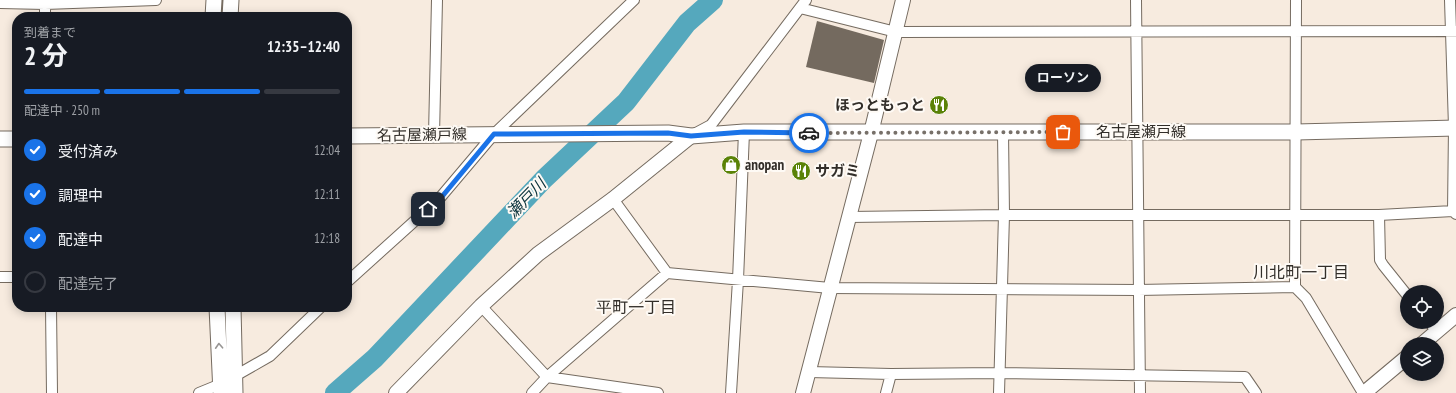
<!DOCTYPE html>
<html lang="ja">
<head>
<meta charset="utf-8">
<style>
  :root { --surface:#171b24; --page:#242831; --text:#f1f3f6; --muted:#9ea1a6; --line:#363941; --accent:#1a73e8 }
  body { margin:0; font-family:"PT Sans Narrow","Noto Sans JP",sans-serif; background:var(--page); color:var(--text); height:100vh; display:flex; flex-direction:column; font-size:15px; white-space:nowrap }
  * { box-sizing:border-box; margin:0 }
  p { font-size:13px; color:var(--muted) }
  .icon { flex:none; width:22px; height:22px; fill:none; stroke:currentColor; stroke-width:2; stroke-linecap:round; stroke-linejoin:round }
  .map { position:relative; flex:1; overflow:hidden }
  .details { position:absolute; left:12px; top:12px; width:340px; height:300px; display:flex; flex-direction:column; background:var(--surface); border-radius:16px; box-shadow:0 2px 10px #0003 }
  .details>* { flex:none }
  .buttons { position:absolute; left:1400px; top:285px; display:grid; gap:8px }
  .buttons a { display:grid; place-items:center; width:44px; height:44px; border-radius:50%; background:var(--surface); box-shadow:0 2px 10px #0003; font-size:20px }
  .pin { position:absolute; display:grid; place-items:center; width:34px; height:34px; color:#fff; margin:-17px; border-radius:8px; box-shadow:0 2px 6px #0006 }
  .courier { position:absolute; display:grid; place-items:center; width:40px; height:40px; margin:-20px; border:3px solid #1a73e8; border-radius:50%; background:#fff; color:#222; box-shadow:0 1px 5px #0007 }
  .bubble { position:absolute; height:28px; border-radius:14px; background:var(--surface); box-shadow:0 2px 10px #0003; font-size:13px; font-weight:700; line-height:28px; text-align:center }
  .overview em { font-style:normal; font-weight:700 }
  .overview div { display:flex; flex-direction:column-reverse }
  .overview { display:flex; align-items:center; justify-content:space-between; height:68px; padding:0 12px }
  h1 { font-size:26px; font-weight:700; line-height:30px }
  .bar { display:grid; grid-template-columns:repeat(4,1fr); gap:6px 4px; align-content:center; height:48px; padding:0 12px }
  .bar i { height:5px; border-radius:3px; background:var(--line) }
  .bar .active { background:var(--accent) }
  .bar p { grid-column:span 4 }
  ol { padding:0 12px; list-style:none }
  li { display:flex; align-items:center; gap:12px; height:44px }
  li p { margin-inline-start:auto }
  li .icon { padding:4px; border-radius:50%; background:var(--accent); color:#fff; stroke-width:4 }
  li:last-child { color:var(--muted) }
  li i { width:22px; height:22px; border:2px solid var(--line); border-radius:50% }
  .map>svg:first-child { display:block }
</style>
</head>
<body>
<div class="map">
<svg width="1456" height="393" viewBox="0 0 1456 393">
  <rect width="100%" height="100%" fill="#f7ebdf"/>
  <g fill="none" stroke-linecap="round" stroke-linejoin="round">
    <path stroke="#55a8bd" stroke-width="20" d="M335,393L375,358L544,179L626,102L687,23L713,0"/>
  </g>
  <path fill="#746a5f" d="M817,21L884,40L874,83L806,67Z"/>
  <g fill="none" stroke-linecap="round" stroke-linejoin="round">
    <defs>
      <path id="street" d="M45,0V17
        M1136,0L1140,393
        M1296,0L1295,287L1306,298L1363,393
        M1450,0L1454,127L1453,211L1456,214
        M0,3L45,4L156,0
        M800,8L896,32L1456,31
        M696,133L711,125L806,0
        M434,135L437,0
        M613,199L667,273
        M1379,215L1380,260L1383,265L1407,295
        M849,217L1004,215H1379L1453,211
        M0,277H17
        M347,282L439,199L494,134L634,0
        M481,306L547,377L658,393
        M51,307L52,393
        M1429,322L1437,331
        M809,372L891,374L1000,373L1245,377L1256,393
        M235,376L270,356L321,307
        M199,393L221,384
        M532,393L547,377L667,273L830,288L1138,290L1295,287
        M731,393L738,280L744,132
        M886,393L891,374
        M999,393L1004,215L1003,132"/>
      <path id="secondary" d="M1422,344L1456,315
        M396,393L481,306L538,254L613,199L691,136
        M803,393L871,133L903,0
        M1364,393L1407,357"/>
      <path id="primary" d="M213,17L214,0
        M230,17L231,0
        M347,136L668,133L691,136L744,132H1296L1456,128
        M0,139H17
        M217,307L221,393
        M233,307L235,393"/>
    </defs>
    <use href="#street" stroke="#756b60" stroke-width="12"/>
    <use href="#secondary" stroke="#756b60" stroke-width="16"/>
    <use href="#primary" stroke="#756b60" stroke-width="17"/>
    <use href="#street" stroke="#fff" stroke-width="10"/>
    <use href="#secondary" stroke="#fff" stroke-width="14"/>
    <use href="#primary" stroke="#fff" stroke-width="15"/>
  </g>
  <defs><path id="oneway-chevron" d="M-2-3.5L2.5 0L-2 3.5" fill="none" stroke-width="1.6" stroke-linecap="round" stroke-linejoin="round"/></defs>
  <use stroke="#989694" href="#oneway-chevron" transform="translate(219 346) rotate(-93)"/>
  <g fill="none" stroke-linecap="round" stroke-linejoin="round">
    <path stroke="#777069" stroke-width="4" stroke-dasharray="0 7.2" d="M809,133L1063,132"/>
    <path stroke="#1a73e8" stroke-width="5" d="M428,209L440,199L494,134L668,133L691,136L744,132L809,133"/>
  </g>
  <defs>
    <symbol id="restaurant-disc" viewBox="-11 -11 22 22"><circle r="9.5" fill="#5a8207" stroke="#fefaf5"/><path d="M-5-6h1v4h1v-4h1v4h1v-4h1v5L-1.5 .5V6h-2V.5L-5-1ZM5-6V6H3V1.5H1.5Q1.5-4 5-6Z" fill="#fff"/></symbol>
    <symbol id="shop-disc" viewBox="-11 -11 22 22"><circle r="9.5" fill="#5a8207" stroke="#fefaf5"/><path d="M-5-2.5h2.3a2.7 3.5 0 0 1 5.4 0H5L5.5 6h-11ZM-1.5-2.5h3a1.5 2.3 0 0 0-3 0Z" fill="#fff"/></symbol>
  </defs>
  <g fill-rule="evenodd">
    <use href="#restaurant-disc" x="928" y="94" width="22" height="22"/>
    <use href="#shop-disc" x="720" y="154" width="22" height="22"/>
    <use href="#restaurant-disc" x="790" y="160" width="22" height="22"/>
  </g>
  <g text-anchor="middle" stroke-width="4" stroke-linejoin="round" paint-order="stroke">
    <g font-size="15" font-weight="bold" fill="#322e29" stroke="#fefaf5" text-anchor="start">
      <text x="925" y="110" text-anchor="end">ほっともっと</text>
      <text x="745" y="170">anopan</text>
      <text x="815" y="176">サガミ</text>
    </g>
    <g font-size="15" fill="#322e29" stroke="#fefaf5">
      <text x="1141" y="137">名古屋瀬戸線</text>
      <text transform="translate(422 135) rotate(-1)" y="5">名古屋瀬戸線</text>
    </g>
    <g font-size="16" font-style="italic" fill="#09323b" stroke="#fefaf5">
      <text transform="translate(526 198) rotate(-46)" y="6">瀬戸川</text>
    </g>
    <g font-size="16" fill="#322e29" stroke="#fefaf5">
      <text x="1301" y="278">川北町一丁目</text>
      <text x="636" y="313">平町一丁目</text>
    </g>
  </g>
</svg>
<div class="buttons">
<a><svg class="icon" aria-label="locate" viewBox="0 0 24 24"><circle cx="12" cy="12" r="6"/><path d="M12 2v4M12 18v4M2 12h4M18 12h4"/></svg></a>
<a><svg class="icon" aria-label="layers" viewBox="0 0 24 24"><path d="M12 4l9 5-9 5-9-5zM3 14l9 5 9-5"/></svg></a>
</div>
<div class="pin" style="left:1063px;top:132px;background:#ea580c"><svg class="icon" aria-label="bag" viewBox="0 0 24 24"><path d="M5 8h14l-1 12H6zM9 8a3 3 0 0 1 6 0"/></svg></div>
<div class="pin" style="left:428px;top:209px;background:#1f2937"><svg class="icon" aria-label="home" viewBox="0 0 24 24"><path d="M3 11l9-7 9 7M6 9v11h12V9"/></svg></div>
<div class="courier" style="left:809px;top:133px"><svg class="icon" aria-label="car" viewBox="0 0 24 24"><path d="M5 17H2v-5l4-1 3-4h7l3 4 3 1v5h-3M9 17h6M6 11h13"/><circle cx="7" cy="17" r="2"/><circle cx="17" cy="17" r="2"/></svg></div>
<div class="bubble" style="left:1025px;top:64px;width:76px">ローソン</div>
<section class="details">
<div class="overview"><div><h1>2 分</h1><p>到着まで</p></div><em>12:35–12:40</em></div>
<div class="bar"><i class="active"></i><i class="active"></i><i class="active"></i><i></i><p>配達中 · 250 m</p></div>
<ol>
<li><svg class="icon" aria-label="check" viewBox="0 0 24 24"><path d="M5 12l5 5 9-10"/></svg>受付済み<p>12:04</p></li>
<li><svg class="icon" aria-label="check" viewBox="0 0 24 24"><path d="M5 12l5 5 9-10"/></svg>調理中<p>12:11</p></li>
<li><svg class="icon" aria-label="check" viewBox="0 0 24 24"><path d="M5 12l5 5 9-10"/></svg>配達中<p>12:18</p></li>
<li><i></i>配達完了</li>
</ol>
</section>
</div>
</body>
</html>
